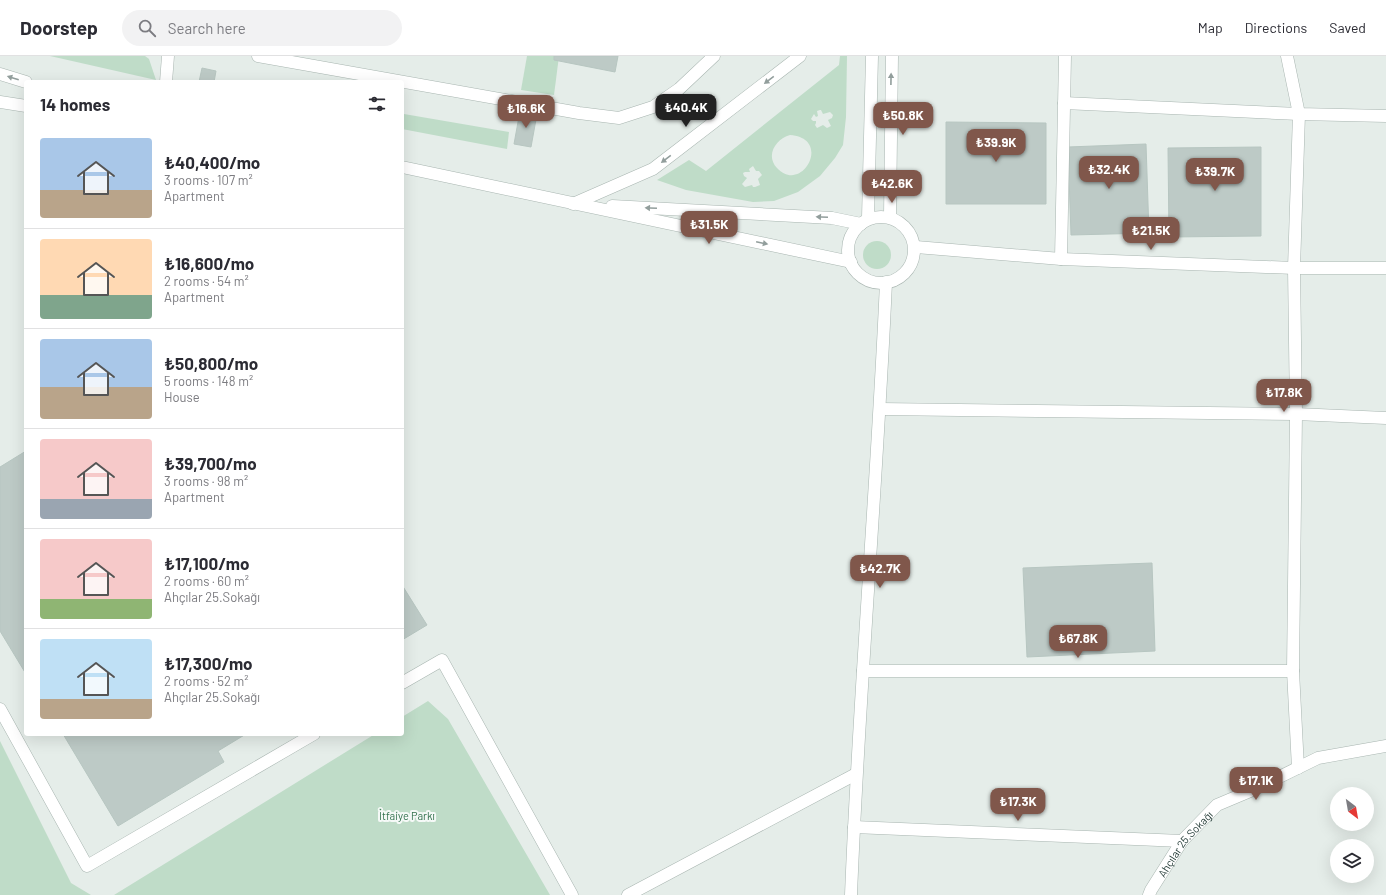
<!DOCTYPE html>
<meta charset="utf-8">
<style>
body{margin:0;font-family:Barlow,sans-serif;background:#f2f2f3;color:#2b2b33;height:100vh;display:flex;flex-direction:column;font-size:15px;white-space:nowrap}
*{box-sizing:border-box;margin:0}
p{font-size:13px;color:#7c7c81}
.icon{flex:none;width:22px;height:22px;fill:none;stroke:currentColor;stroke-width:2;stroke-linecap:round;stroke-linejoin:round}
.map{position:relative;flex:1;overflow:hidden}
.sheet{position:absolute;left:24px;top:24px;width:380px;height:656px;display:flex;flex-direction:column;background:#fff;border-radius:4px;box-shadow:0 4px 16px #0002}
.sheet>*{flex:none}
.needle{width:26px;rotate:149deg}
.tools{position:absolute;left:1330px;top:731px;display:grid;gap:8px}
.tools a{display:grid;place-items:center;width:44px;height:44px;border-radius:50%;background:#fff;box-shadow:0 4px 16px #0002;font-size:20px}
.price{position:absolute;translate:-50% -34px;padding:0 9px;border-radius:8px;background:#80574b;color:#fff;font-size:13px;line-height:26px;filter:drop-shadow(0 1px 2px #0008)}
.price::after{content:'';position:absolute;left:50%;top:24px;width:12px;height:9px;margin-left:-6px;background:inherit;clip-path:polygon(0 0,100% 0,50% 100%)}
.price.current{background:#222;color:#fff}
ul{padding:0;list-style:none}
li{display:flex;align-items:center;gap:12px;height:100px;padding:0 16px}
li+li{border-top:1px solid #e1e1e2}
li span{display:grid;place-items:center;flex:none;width:112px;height:80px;border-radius:4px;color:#555}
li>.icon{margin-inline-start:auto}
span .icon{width:48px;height:48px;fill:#fffc;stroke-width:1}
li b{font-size:17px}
h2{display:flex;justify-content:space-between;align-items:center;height:48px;padding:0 16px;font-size:17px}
header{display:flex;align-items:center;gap:24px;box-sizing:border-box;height:56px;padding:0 20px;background:#fff;border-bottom:1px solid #e1e1e2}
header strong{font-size:19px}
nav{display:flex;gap:22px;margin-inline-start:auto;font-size:14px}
.search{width:280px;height:36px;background:#f2f2f3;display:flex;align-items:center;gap:10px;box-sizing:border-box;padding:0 14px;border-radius:22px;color:#7c7c81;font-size:15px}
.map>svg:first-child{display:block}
.green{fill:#bfdcc8;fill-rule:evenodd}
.building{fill:#bdcac6;stroke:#b7c6c1}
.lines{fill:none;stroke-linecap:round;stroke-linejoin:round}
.minor-casing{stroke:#a8b5b0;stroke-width:13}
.minor{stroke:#fff;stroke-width:12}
.oneway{fill:#929e9c}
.labels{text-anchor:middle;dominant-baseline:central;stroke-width:4;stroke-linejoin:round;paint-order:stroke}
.park-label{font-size:11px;fill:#32714d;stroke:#f5f9f7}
.street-label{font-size:11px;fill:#253d38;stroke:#f5f9f7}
</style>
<header>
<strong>Doorstep</strong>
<div class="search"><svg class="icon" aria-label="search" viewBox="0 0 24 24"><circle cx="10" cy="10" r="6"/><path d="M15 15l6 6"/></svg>Search here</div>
<nav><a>Map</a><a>Directions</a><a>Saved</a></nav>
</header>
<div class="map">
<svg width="1386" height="839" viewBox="0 0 1386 839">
<rect width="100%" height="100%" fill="#e5ede9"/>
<g class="green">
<path d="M50,0h95l4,3 7,21z"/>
<path d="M527,0h32l-5,39 -33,-5z"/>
<path d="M840,0h7l-1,61 -3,28 -8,13 -15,18 -22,16 -24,9 -21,1 -67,-12 -29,-10 32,-20 17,11 133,-106zM820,54h1l2,4 7,-2 3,3 -1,3 -4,2 3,6 -4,2 -4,-3 -6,3 -2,-3 1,-2v-2h-3l-2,-2 3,-5 2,3 2,-1 -1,-5zM790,79c43,3 12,60 -13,33 -12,-13 -1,-29 13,-33zM753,110l3,5h3l3,4 -4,4 2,6 -5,2h-2l-1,-2 -7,2 -3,-3 5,-6 -3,-2 -1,-3 2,-1h5l-1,-3z"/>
<path d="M404,58l105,18 -2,17 -105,-20v-8z"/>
<circle cx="877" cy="199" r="14"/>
<path d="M428,645l20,18 102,176h-436l261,-161h27v-17z"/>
<path d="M0,685l71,142 20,12h-91z"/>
</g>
<g class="building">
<path d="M554,0h64l-3,16 -61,-12z"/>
<path d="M202,12l14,3 -2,11h-15z"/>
<path d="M520,55l17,3 -6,33 -17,-3z"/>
<path d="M946,66l100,1v81h-100z"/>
<path d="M1146,88l3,89 -78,2 -3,-88z"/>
<path d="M1261,91v89l-92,1 -1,-89z"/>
<path d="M26,395v223l-26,-43v-164z"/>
<path d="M1152,507l3,88 -128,6 -4,-89z"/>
<path d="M402,529l25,40 -25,15z"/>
<path d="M63,678h183l-28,17 6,11 -106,64z"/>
</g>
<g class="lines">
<g class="minor-casing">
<g id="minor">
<path d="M258,0l321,57 40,5 34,-11 26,-18 35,-33"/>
<path d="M1287,0l12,58 -5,154 2,146 -3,257 5,97"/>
<path d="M0,18l26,8"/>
<path d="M166,26l2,-26"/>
<path d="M0,46l26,4"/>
<path d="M1064,47l235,11 87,2"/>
<path d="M402,111l449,95"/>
<path d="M573,148l80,-35 147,-113"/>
<path d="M612,150l220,12 29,6"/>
<path d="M890,160l2,-160"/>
<circle cx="881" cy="194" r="33"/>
<path d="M868,162l4,-162"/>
<path d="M916,191l145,12 233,9h92"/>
<path d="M1061,203l4,-203"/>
<path d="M880,353l416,5 90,4"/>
<path d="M863,615h430"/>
<path d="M402,627l40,-23 130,235"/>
<path d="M0,653l87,157 227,-132"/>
<path d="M854,771l328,14"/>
<path d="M628,839l228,-121"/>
<path d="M851,839c8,-204 26,-408 35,-613"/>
<path id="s1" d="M1149,839l2,-5 31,-49 35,-36 38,-16 63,-31 68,-12"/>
</g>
</g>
<use href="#minor" class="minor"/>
</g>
<defs><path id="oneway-solid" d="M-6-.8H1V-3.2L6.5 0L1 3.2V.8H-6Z"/></defs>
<g class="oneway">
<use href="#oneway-solid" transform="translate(13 22) rotate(-163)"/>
<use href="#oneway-solid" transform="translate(891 23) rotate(-89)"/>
<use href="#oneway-solid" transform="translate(769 24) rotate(143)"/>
<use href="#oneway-solid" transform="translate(666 103) rotate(143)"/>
<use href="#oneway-solid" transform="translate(651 152) rotate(-177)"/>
<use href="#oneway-solid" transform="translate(822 161) rotate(-177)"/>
<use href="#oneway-solid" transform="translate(762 187) rotate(12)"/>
</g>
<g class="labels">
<g class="park-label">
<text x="407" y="759">İtfaiye Parkı</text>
</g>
<g class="street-label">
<text stroke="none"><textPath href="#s1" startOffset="63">Ahçılar 25.Sokağı</textPath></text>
</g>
</g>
</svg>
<div class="tools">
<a><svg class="needle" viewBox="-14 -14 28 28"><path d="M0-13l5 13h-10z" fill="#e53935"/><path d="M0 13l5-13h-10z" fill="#7c7c81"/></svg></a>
<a><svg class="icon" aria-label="layers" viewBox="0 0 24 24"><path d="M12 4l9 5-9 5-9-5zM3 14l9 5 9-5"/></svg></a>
</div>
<b class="price current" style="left:686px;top:72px">₺40.4K</b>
<b class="price" style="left:526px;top:73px">₺16.6K</b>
<b class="price" style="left:903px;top:80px">₺50.8K</b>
<b class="price" style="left:996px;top:107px">₺39.9K</b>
<b class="price" style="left:1109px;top:134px">₺32.4K</b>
<b class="price" style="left:1215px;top:136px">₺39.7K</b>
<b class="price" style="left:892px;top:148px">₺42.6K</b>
<b class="price" style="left:709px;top:189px">₺31.5K</b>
<b class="price" style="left:1151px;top:195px">₺21.5K</b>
<b class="price" style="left:1284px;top:357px">₺17.8K</b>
<b class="price" style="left:880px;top:533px">₺42.7K</b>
<b class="price" style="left:1078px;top:603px">₺67.8K</b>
<b class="price" style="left:1256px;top:745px">₺17.1K</b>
<b class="price" style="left:1018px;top:766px">₺17.3K</b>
<section class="sheet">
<h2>14 homes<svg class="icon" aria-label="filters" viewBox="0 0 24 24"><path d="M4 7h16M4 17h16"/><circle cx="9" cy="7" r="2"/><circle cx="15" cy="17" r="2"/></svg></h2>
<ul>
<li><span style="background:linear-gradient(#a9c7e8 65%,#b9a48a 0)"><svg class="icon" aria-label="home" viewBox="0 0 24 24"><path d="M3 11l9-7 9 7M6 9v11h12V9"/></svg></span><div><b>₺40,400/mo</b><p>3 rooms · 107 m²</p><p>Apartment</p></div></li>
<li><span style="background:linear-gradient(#ffd9b3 70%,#7fa58c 0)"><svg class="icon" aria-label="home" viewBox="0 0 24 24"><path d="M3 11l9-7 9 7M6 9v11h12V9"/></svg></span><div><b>₺16,600/mo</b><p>2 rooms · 54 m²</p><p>Apartment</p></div></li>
<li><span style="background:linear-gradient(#a9c7e8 60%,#b9a48a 0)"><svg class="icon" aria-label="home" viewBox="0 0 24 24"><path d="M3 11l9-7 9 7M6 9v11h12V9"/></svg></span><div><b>₺50,800/mo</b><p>5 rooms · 148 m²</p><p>House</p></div></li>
<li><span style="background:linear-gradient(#f6c9c9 75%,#9aa5b1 0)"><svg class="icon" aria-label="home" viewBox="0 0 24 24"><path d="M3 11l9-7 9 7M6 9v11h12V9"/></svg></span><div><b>₺39,700/mo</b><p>3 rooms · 98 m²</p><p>Apartment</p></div></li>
<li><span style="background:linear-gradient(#f6c9c9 75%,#8fb573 0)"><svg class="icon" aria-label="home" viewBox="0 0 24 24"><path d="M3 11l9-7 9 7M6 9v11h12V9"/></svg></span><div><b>₺17,100/mo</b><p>2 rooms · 60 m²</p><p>Ahçılar 25.Sokağı</p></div></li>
<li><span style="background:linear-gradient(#bfe0f5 75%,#b9a48a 0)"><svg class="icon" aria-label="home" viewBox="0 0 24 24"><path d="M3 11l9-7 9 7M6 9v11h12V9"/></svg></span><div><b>₺17,300/mo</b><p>2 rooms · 52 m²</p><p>Ahçılar 25.Sokağı</p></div></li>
</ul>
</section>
</div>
